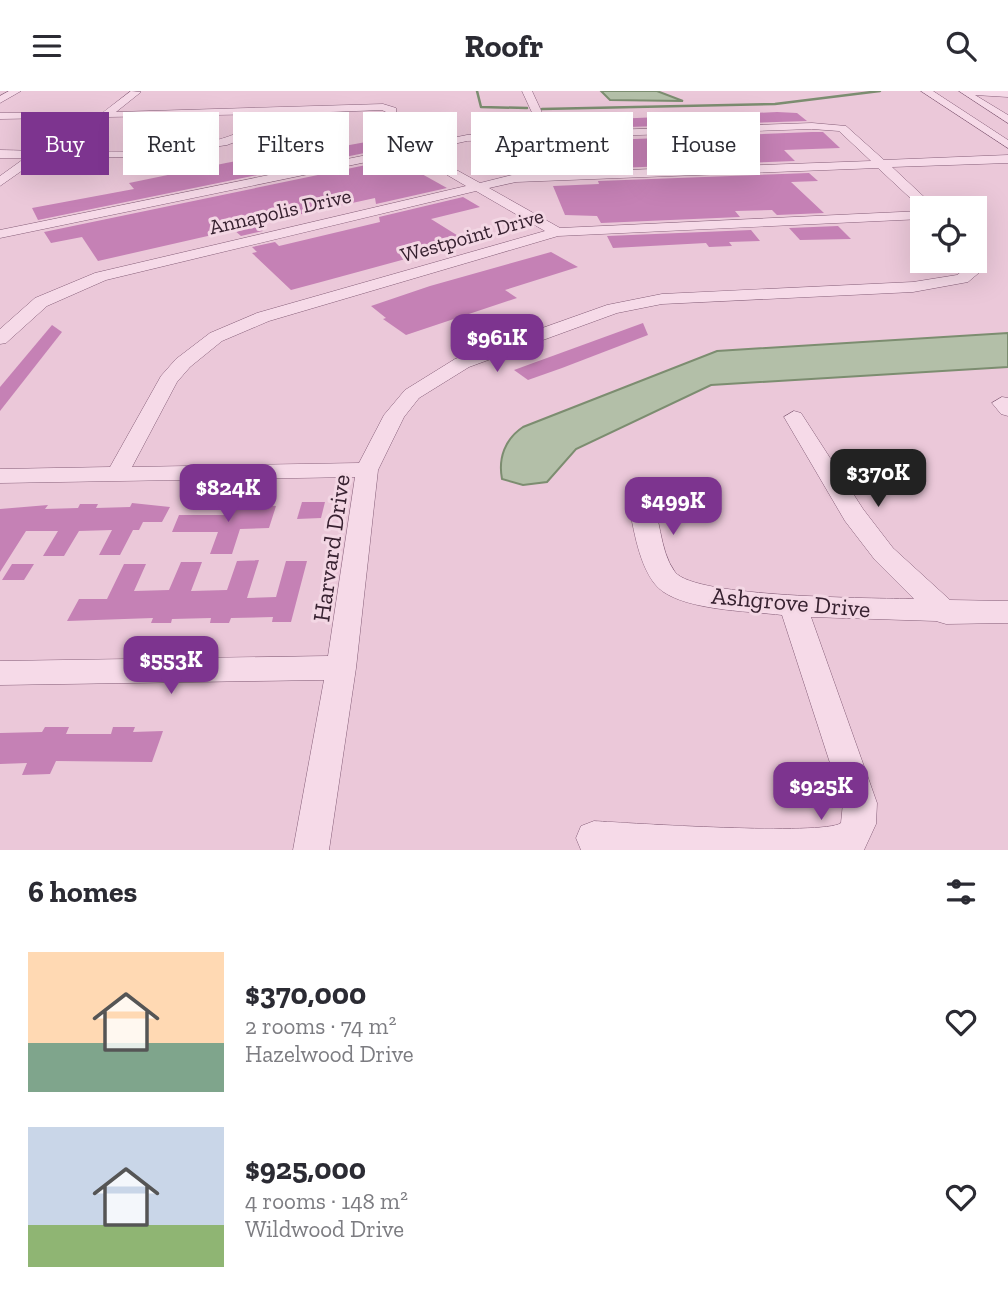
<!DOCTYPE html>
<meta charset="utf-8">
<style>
body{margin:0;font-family:"Zilla Slab",serif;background:#f2f2f3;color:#2b2b33;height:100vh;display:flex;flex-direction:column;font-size:26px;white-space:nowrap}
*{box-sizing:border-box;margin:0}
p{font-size:23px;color:#7c7c81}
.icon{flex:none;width:38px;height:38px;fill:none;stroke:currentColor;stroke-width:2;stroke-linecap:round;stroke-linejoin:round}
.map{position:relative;height:759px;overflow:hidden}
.panel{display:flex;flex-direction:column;background:#fff;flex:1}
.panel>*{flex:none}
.guide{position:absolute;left:21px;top:21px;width:966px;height:63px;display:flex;gap:14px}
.tools{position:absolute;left:910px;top:105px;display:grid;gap:14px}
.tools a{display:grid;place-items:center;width:77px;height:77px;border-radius:0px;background:#fff;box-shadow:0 7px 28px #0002;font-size:35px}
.price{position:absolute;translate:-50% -60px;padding:0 16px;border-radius:14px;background:#7d348f;color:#fff;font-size:23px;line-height:46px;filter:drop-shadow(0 2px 4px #0008)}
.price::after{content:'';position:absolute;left:50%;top:42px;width:21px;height:16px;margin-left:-10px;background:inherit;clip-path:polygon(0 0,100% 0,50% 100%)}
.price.current{background:#222;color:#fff}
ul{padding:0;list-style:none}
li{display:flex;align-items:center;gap:21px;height:175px;padding:0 28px}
li span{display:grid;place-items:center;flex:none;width:196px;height:140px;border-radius:0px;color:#555}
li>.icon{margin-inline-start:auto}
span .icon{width:84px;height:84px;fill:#fffc;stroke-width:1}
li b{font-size:30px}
h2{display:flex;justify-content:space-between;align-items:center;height:84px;padding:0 28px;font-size:30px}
.pill{padding:0 24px;border-radius:0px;background:#fff;box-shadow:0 7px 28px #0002;font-size:24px;line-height:63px}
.pill.current{background:#7d348f;color:#fff}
header{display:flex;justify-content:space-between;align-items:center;height:91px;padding:0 28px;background:#fff;font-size:32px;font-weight:700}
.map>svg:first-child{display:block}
.water{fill:#b3bfa8;stroke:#7c8d70;stroke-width:2}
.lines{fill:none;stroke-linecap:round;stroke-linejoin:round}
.stream{stroke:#7c8d70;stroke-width:2.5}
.building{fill:#c581b5}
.minor-casing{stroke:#855e78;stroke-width:1}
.minor{fill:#f6dae8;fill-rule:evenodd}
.labels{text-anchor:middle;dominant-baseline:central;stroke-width:6;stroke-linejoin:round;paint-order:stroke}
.far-street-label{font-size:21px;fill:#372130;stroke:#f3d7e4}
.street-label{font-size:24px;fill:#372130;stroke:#f3d7e4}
</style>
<header><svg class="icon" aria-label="menu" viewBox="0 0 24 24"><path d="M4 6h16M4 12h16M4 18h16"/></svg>Roofr<svg class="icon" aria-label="search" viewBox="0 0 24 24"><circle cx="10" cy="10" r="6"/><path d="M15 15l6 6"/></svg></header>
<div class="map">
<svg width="1008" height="759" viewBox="0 0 1008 759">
<rect width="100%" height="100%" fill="#ebc8d9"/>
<g class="water">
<path d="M601,0h56l26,10 -73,-1z"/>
<path d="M1008,242v34l-297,18 -135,64 -29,33 -24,3 -21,-6c-4,-21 3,-40 21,-52l194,-76z"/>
</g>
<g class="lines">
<g class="stream">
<path d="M477,0l4,16 46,1"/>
<path d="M542,18l233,-5 105,-13"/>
</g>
</g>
<g class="building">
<path d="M777,21l20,1 10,8 -239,8 -3,-6h4l-2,-2z"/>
<path d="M511,28l1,6 7,-1 3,6 -30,1 -3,-11z"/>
<path d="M812,41h11l17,16 -56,2 11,11 -204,8 -7,-12 -46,1 -7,-15z"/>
<path d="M366,51l13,8 -341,70 -6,-12 102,-19 -5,-6 97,-20 89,-17 7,4z"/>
<path d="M395,68l52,29 -71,16 -1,-6 -119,26 7,7 -22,5 -7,-6 -136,31 -16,-24 -31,6 -7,-11z"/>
<path d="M809,82l9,8 -27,1 33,31 -47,2 -5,-5 -37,1 5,6 -139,6 -4,-7 -32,-1 -12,-29 46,-2 -1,-3z"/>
<path d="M463,106l17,10 -49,12 37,23 -147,40 -30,8 -39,-37 5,-1 -5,-5 23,-5 4,4 101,-24 -1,-5z"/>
<path d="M838,135l13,13 -51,1 -11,-12z"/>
<path d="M751,139l9,11 -31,1 3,4 -23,1 -3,-4 -93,5 -6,-12z"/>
<path d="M551,161l27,15 -73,23 12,8 -111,37 -23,-16 3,-1 -15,-12 59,-20z"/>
<path d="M643,232l5,12 -86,33 -34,12 -14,-10z"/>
<path d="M52,234l10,7 -62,79v-24z"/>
<path d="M236,411l40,4 -7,22 -29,1 -8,25h-22l8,-22h-46l7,-17h53z"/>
<path d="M302,411h23l-4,16 -24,1z"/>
<path d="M132,412l38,4 -8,15h-19l-4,8h-6l-13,25h-21l13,-25 -33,1 -15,25h-21l15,-25h-32l-26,41v-63l48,-4 -3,4 33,-1 2,-4h18l-2,4 34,-1z"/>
<path d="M259,469l-12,38 29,-1 10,-36h21l-16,61h-19l1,-5 -42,1 -2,5h-19l1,-5 -39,1 -1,4h-20l2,-5 -86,3 12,-22h28l17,-35h22l-12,27 35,-1 12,-28h21l-11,29 36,-1 10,-29z"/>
<path d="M12,473h22l-10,16h-22z"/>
<path d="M45,636h24l-3,7h45l2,-7h22l-2,5 30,-1 -11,31 -96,-1 -6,13 -28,1 5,-12 -27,1v-31l42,-1z"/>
</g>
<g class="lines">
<g class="minor-casing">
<g id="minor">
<path d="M9,0h12l-21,12v-7z"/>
<path d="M131,0l10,1 -25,20 267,-8 13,4c2,23 -10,23 17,38l54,-11 74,-3 -19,-41h10l19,41 261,-9 34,3 38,34 124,-5v8l-116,4 44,41 -14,1 -44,-41 -362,14 -27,6 71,40 362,-17v8l-364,17 -289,85 -47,20 -32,26 -13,15 -45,85 227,-4 25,-48 21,-25 50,-31 152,-54 55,-11 251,-12 44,-7 8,-6 1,-8h9v-4l7,4 -1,10 -13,11 -55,10 -251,12 -45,9 -148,54 -50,31 -15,19 -26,53 -22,198 -27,182h-36l31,-170 -324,5v-24l328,-5 27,-179 -355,6v-14l110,-2 51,-91 15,-17 34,-26 47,-20 288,-82 -69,-40 -370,89 -59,26 -41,37 -6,1v-15l35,-31 60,-25 371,-87 -56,-33 -410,85v-8l401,-82 -12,-7 -7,-13 4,-16 -4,-2 -104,4 -22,20 -29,11 -82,12 -105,1 -40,28v-10l25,-18h-25v-8c68,1 218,14 267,-36l-267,5v-6h102zM812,38l27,2 32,30 -355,13 -36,9 -58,-32 45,-10z"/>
<path d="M921,0h12l75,49v8z"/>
<path d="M959,0h49v6l-33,-2 33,20v8z"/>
<path d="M1002,306l6,1v18l-7,-2 -9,-11z"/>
<path d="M794,320l7,2 62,96 30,39 57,52 58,1v22l-62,1 -10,-3 -125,-4 66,186 -1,21 -12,26h-283l-5,-12 5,-12 13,-5c35,2 229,15 247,2l2,-20 -61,-188c-32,-4 -108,-4 -128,-32 -17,-23 -21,-59 -27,-87l4,-5h16c15,23 11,58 28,81 20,26 200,26 239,27l-39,-39 -30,-39 -61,-104z"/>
</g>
</g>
<use href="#minor" class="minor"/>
</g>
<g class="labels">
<g class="far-street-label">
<text transform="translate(280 120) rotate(-13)">Annapolis Drive</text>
<text transform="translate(472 144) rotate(-16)">Westpoint Drive</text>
</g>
<g class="street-label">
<text transform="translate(331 457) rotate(-82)">Harvard Drive</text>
<text transform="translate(791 511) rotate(5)">Ashgrove Drive</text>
</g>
</g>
</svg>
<div class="tools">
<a><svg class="icon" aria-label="locate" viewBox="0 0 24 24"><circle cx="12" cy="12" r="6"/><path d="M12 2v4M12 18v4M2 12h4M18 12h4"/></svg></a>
</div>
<b class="price" style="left:497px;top:283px">$961K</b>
<b class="price current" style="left:878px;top:418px">$370K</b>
<b class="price" style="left:228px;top:433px">$824K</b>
<b class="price" style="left:673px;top:446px">$499K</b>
<b class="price" style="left:171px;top:605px">$553K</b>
<b class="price" style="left:821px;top:731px">$925K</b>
<div class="guide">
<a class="pill current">Buy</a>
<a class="pill">Rent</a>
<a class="pill">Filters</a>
<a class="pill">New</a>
<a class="pill">Apartment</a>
<a class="pill">House</a>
</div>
</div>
<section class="panel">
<h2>6 homes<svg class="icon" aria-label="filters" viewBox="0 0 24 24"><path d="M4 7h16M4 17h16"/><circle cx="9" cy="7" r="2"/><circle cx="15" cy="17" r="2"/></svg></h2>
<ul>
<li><span style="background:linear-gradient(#ffd9b3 65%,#7fa58c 0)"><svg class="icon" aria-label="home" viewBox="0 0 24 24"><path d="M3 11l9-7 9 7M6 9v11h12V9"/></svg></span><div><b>$370,000</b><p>2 rooms · 74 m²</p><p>Hazelwood Drive</p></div><svg class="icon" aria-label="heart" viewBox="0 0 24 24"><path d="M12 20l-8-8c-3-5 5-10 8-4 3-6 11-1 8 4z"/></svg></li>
<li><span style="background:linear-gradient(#c9d6e8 70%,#8fb573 0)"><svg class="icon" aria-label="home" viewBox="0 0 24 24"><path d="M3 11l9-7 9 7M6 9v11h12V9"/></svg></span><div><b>$925,000</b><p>4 rooms · 148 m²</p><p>Wildwood Drive</p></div><svg class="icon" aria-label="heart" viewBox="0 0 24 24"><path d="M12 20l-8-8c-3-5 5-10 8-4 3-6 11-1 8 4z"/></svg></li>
</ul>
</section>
